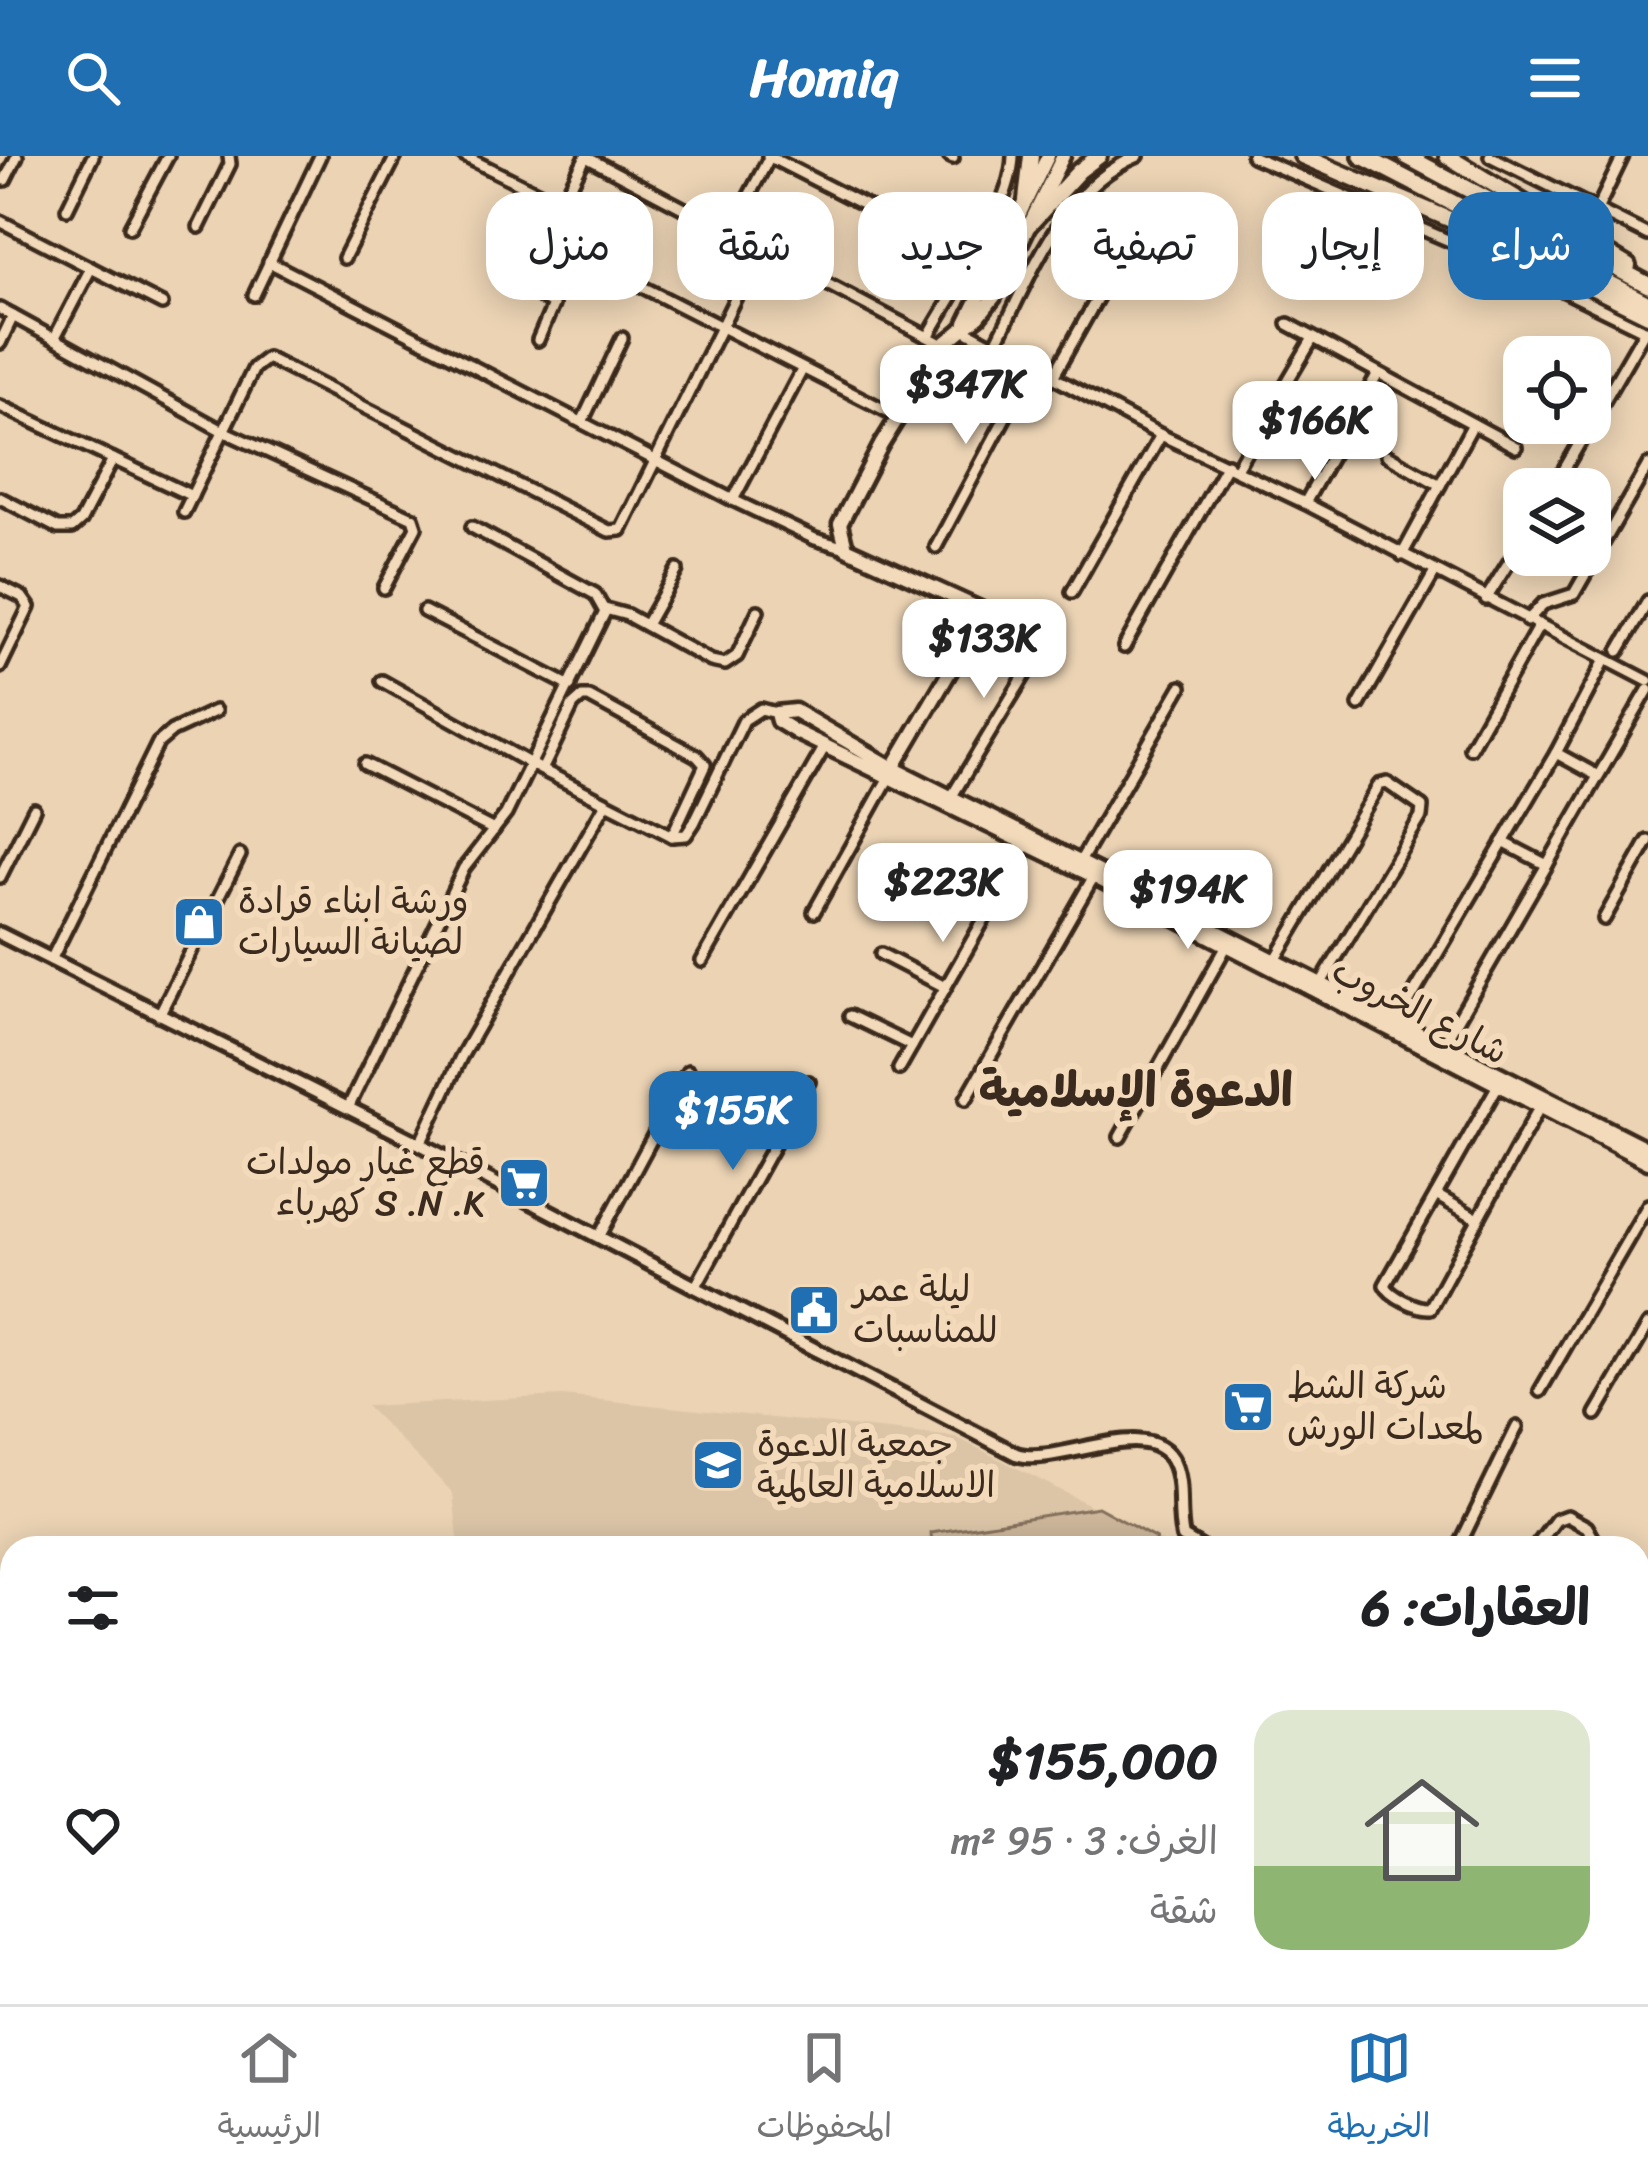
<!DOCTYPE html>
<html lang="ar">
<meta charset="utf-8">
<style>
body{margin:0;font-family:Sriracha,"Playpen Sans Arabic",sans-serif;background:#f2f2f2;color:#202124;direction:rtl;height:100vh;display:flex;flex-direction:column;font-size:45px;white-space:nowrap}
*{box-sizing:border-box;margin:0}
p{font-size:39px;color:#757577}
.icon{flex:none;width:66px;height:66px;fill:none;stroke:currentColor;stroke-width:2;stroke-linecap:round;stroke-linejoin:round}
.map{position:relative;flex:1;overflow:hidden;direction:ltr}
.panel{position:absolute;left:0px;top:1380px;width:1650px;height:468px;display:flex;flex-direction:column;background:#fff;border-radius:36px 36px 0 0;box-shadow:0 6px 30px #0003;direction:rtl}
.panel>*{flex:none}
.top-card{position:absolute;left:36px;top:36px;width:1578px;height:108px;direction:rtl;display:flex;gap:24px}
.controls{position:absolute;left:1503px;top:180px;display:grid;gap:24px}
.controls a{display:grid;place-items:center;width:108px;height:108px;border-radius:24px;background:#fff;box-shadow:0 6px 30px #0003;font-size:60px}
.price{position:absolute;translate:-50% -102px;padding:0 27px;border-radius:24px;background:#fff;color:#222;font-size:39px;line-height:78px;filter:drop-shadow(0 3px 6px #0008)}
.price::after{content:'';position:absolute;left:50%;top:72px;width:36px;height:27px;margin-left:-18px;background:inherit;clip-path:polygon(0 0,100% 0,50% 100%)}
.price.on{background:#1f6fb2;color:#fff}
ul{padding:0;list-style:none}
li{display:flex;align-items:center;gap:36px;height:300px;padding:0 60px}
li+li{border-top:3px solid #e0e0e0}
li span{display:grid;place-items:center;flex:none;width:336px;height:240px;border-radius:36px;color:#555}
li>.icon{margin-inline-start:auto}
span .icon{width:144px;height:144px;fill:#fffc;stroke-width:1}
li b{font-size:51px}
h2{display:flex;justify-content:space-between;align-items:center;height:144px;padding:0 60px;font-size:51px}
.tag{padding:0 42px;border-radius:36px;background:#fff;box-shadow:0 6px 30px #0003;font-size:42px;line-height:108px}
.tag.on{background:#1f6fb2;color:#fff}
header{display:flex;justify-content:space-between;align-items:center;height:156px;padding:0 60px;background:#1f6fb2;color:#fff;font-size:54px;font-weight:700}
.tab-bar{display:flex;justify-content:space-around;align-items:center;height:168px;border-top:3px solid #e0e0e0;background:#fff;font-size:33px;color:#757577}
.tab-bar a{display:grid;justify-items:center;gap:6px}
.tab-bar .on{color:#1f6fb2}
.map>svg:first-child{display:block}
.built{fill:#dcc5a7}
.green{fill:#ceb79b;stroke:#84705c;stroke-width:3}
.lines{fill:none;stroke-linecap:round;stroke-linejoin:round}
.minor-casing{stroke:#3b2a1e;stroke-width:18}
.tertiary-casing{stroke:#3b2a1e;stroke-width:20}
.secondary-casing{stroke:#3b2a1e;stroke-width:21}
.primary-casing{stroke:#3b2a1e;stroke-width:22}
.motorway-casing{stroke:#3b2a1e;stroke-width:24}
.minor{stroke:#f2daba;stroke-width:9}
.tertiary{stroke:#f2daba;stroke-width:10}
.secondary{stroke:#f2daba;stroke-width:12}
.primary{stroke:#f2daba;stroke-width:14}
.motorway{stroke:#f2daba;stroke-width:15}
.labels{text-anchor:middle;dominant-baseline:central;stroke-width:12;stroke-linejoin:round;paint-order:stroke}
.poi-label{font-size:36px;fill:#3b2a1e;stroke:#f2daba;text-anchor:start}
.street-label{font-size:36px;fill:#3b2a1e;stroke:#f2daba}
.district-label{font-size:48px;font-weight:bold;fill:#3b2a1e;stroke:#f2daba}
</style>
<header><svg class="icon" aria-label="menu" viewBox="0 0 24 24"><path d="M4 6h16M4 12h16M4 18h16"/></svg>Homiq<svg class="icon" aria-label="search" viewBox="0 0 24 24"><circle cx="10" cy="10" r="6"/><path d="M15 15l6 6"/></svg></header>
<div class="map">
<svg width="1648" height="1848" viewBox="0 0 1648 1848">
<rect width="100%" height="100%" fill="#ebd3b4"/>
<filter id="ink" filterUnits="userSpaceOnUse"><feTurbulence type="fractalNoise" baseFrequency=".00833" numOctaves="2"/><feDisplacementMap in="SourceGraphic" scale="24" xChannelSelector="R" yChannelSelector="G"/><feConvolveMatrix kernelMatrix="1 2 1 2 8 2 1 2 1" color-interpolation-filters="sRGB"/></filter>
<g filter="url(#ink)">
<g class="built">
<path d="M563,1240l393,41 218,111h-715l-6,-55 -87,-87z"/>
<path d="M119,1836h1252l-8,12h-1243z"/>
</g>
<g class="green">
<path d="M1098,1351l58,32 -5,9h-219l-1,-15z"/>
<path d="M720,1836h295l-7,12h-282z"/>
<path d="M1053,1836h128l-5,12h-130z"/>
<path d="M1201,1836h113l6,3 3,9h-128z"/>
</g>
<g class="lines">
<g class="minor-casing">
<g id="minor">
<path d="M464,0l97,48"/>
<path d="M768,0l204,104"/>
<path d="M949,0l4,2"/>
<path d="M1252,0l300,129 96,47"/>
<path d="M1490,0l158,79"/>
<path d="M586,1l357,188"/>
<path d="M5,24l12,-24"/>
<path d="M67,53l26,-53"/>
<path d="M1597,54l26,-54"/>
<path d="M0,65l91,47"/>
<path d="M130,71l38,-71"/>
<path d="M199,71l31,-63 -1,-8"/>
<path d="M730,76l40,-76"/>
<path d="M542,80l345,175"/>
<path d="M344,102l52,-102"/>
<path d="M269,106l464,238 82,39 31,9"/>
<path d="M254,139l66,-139"/>
<path d="M0,153l223,122 190,87 3,9 -32,61"/>
<path d="M1288,168l228,123"/>
<path d="M961,172l200,107 144,68 343,178"/>
<path d="M929,179c25,-44 83,-129 84,-179"/>
<path d="M55,181l36,-69 71,36"/>
<path d="M538,184l15,-35 -23,-16 -3,-18 59,-115"/>
<path d="M0,187l13,-27"/>
<path d="M994,191c37,-70 66,-159 144,-191"/>
<path d="M1053,221l47,-84 41,-57"/>
<path d="M0,250l192,90"/>
<path d="M583,264l39,-82"/>
<path d="M1387,299l53,30"/>
<path d="M1236,313l77,-131"/>
<path d="M1553,333l92,-159"/>
<path d="M0,342l58,30h14l9,-8 32,-61"/>
<path d="M733,344l69,-130"/>
<path d="M1305,347l73,-130"/>
<path d="M184,356l70,-144 13,-10 342,173 12,-1 139,-282"/>
<path d="M936,391l96,-180"/>
<path d="M1402,399l71,-131"/>
<path d="M0,430l22,11 7,10 -29,60"/>
<path d="M1072,436l89,-157"/>
<path d="M1486,443l38,-61"/>
<path d="M605,453l22,6 84,46 14,3 12,-8 21,-45"/>
<path d="M424,455l146,75"/>
<path d="M1527,465l16,-17 31,-10 74,-129"/>
<path d="M646,469l31,-55"/>
<path d="M1124,491l103,-183"/>
<path d="M1619,495l29,-50"/>
<path d="M382,525l149,83 11,6 130,66 33,-71 -8,-9 -108,-59h-7l-9,8 -31,65"/>
<path d="M1359,549l76,-133"/>
<path d="M1470,592l68,-121"/>
<path d="M1556,597l42,23"/>
<path d="M365,608l129,66"/>
<path d="M952,640l101,-168"/>
<path d="M672,680l14,-1 8,-12 50,-103 17,-11 15,4"/>
<path d="M1503,686l44,23"/>
<path d="M1081,704l100,-173"/>
<path d="M0,721l34,-68"/>
<path d="M814,756l74,-133"/>
<path d="M1604,763l44,-78"/>
<path d="M881,798l64,33"/>
<path d="M51,804l107,-217 14,-12 43,-20"/>
<path d="M702,805l123,-215"/>
<path d="M1273,808l106,-179 8,-2 35,24 -1,10 -100,166"/>
<path d="M159,859l81,-160"/>
<path d="M850,860l62,30"/>
<path d="M1397,866l159,-269 49,-93"/>
<path d="M1443,889l205,-355"/>
<path d="M899,913l128,-225"/>
<path d="M1498,929l-113,200c5,11 32,24 45,23l110,-202"/>
<path d="M966,943l128,-223"/>
<path d="M348,952l116,-240 42,-54 99,-202 -10,-18 -123,-67"/>
<path d="M1120,981l107,-192"/>
<path d="M420,988l41,-87 145,-254"/>
<path d="M1436,1039l42,24"/>
<path d="M599,1081l89,-166"/>
<path d="M696,1130l113,-204"/>
<path d="M1540,1235l108,-186"/>
<path d="M1596,1258l52,-89"/>
<path d="M1458,1392l59,-121"/>
<path d="M1535,1392l21,-28 11,-4 20,11 12,21"/>
<path d="M1638,1533l10,-19"/>
<path d="M1638,1693l10,-17"/>
<path d="M1533,1848l8,-12"/>
</g>
</g>
<g class="tertiary-casing">
<g id="tertiary">
<path d="M0,778l420,210 596,310c41,14 136,-42 158,9 10,22 3,50 9,74l18,11"/>
<path d="M1638,1619l10,5"/>
</g>
</g>
<g class="secondary-casing">
<g id="secondary">
<path d="M966,167l82,-167"/>
<path d="M893,612l90,-153 -3,-6 -134,-61 -6,-24 41,-79 62,-100 36,-29 15,-19 69,-141"/>
<path d="M1648,993l-755,-381 -98,-57 -19,2 2,8 18,11 287,139 565,291"/>
</g>
</g>
<g class="primary-casing">
<g id="primary">
<path d="M1302,0l182,78 164,81"/>
<path d="M1447,0l181,110"/>
<path d="M1026,44l5,-44"/>
<path d="M1030,68l49,-53 20,-15"/>
</g>
</g>
<g class="motorway-casing">
<g id="motorway">
<path d="M1362,0l286,148"/>
<path d="M1406,0l242,129"/>
</g>
</g>
<use href="#minor" class="minor"/>
<use href="#tertiary" class="tertiary"/>
<use href="#secondary" class="secondary"/>
<use href="#primary" class="primary"/>
<use href="#motorway" class="motorway"/>
</g>
</g>
<defs>
<g id="shop-square" transform="scale(2.7)"><rect x="-9" y="-9" width="18" height="18" rx="4" fill="#1f6fb2" stroke="#f2daba"/><path d="M-5-2.5h2.3a2.7 3.5 0 0 1 5.4 0H5L5.5 6h-11ZM-1.5-2.5h3a1.5 2.3 0 0 0-3 0Z" fill="#fff"/></g>
<g id="supermarket-square" transform="scale(2.7)"><rect x="-9" y="-9" width="18" height="18" rx="4" fill="#1f6fb2" stroke="#f2daba"/><path d="M-6-5.5h2.5l.6 2H6L4.5 2H-2.5L-4.4-4H-6ZM-1.5 3.2a1.3 1.3 0 1 0 .1 0ZM3 3.2a1.3 1.3 0 1 0 .1 0Z" fill="#fff"/></g>
<g id="civic-square" transform="scale(2.7)"><rect x="-9" y="-9" width="18" height="18" rx="4" fill="#1f6fb2" stroke="#f2daba"/><path d="M-.6-6.5H3V-4.5H.6V-3L4-1V1h2V6H-6V1h2V-1L-.6-3ZM-1.2 2.5V6h2.4V2.5Z" fill="#fff"/></g>
<g id="university-square" transform="scale(2.7)"><rect x="-9" y="-9" width="18" height="18" rx="4" fill="#1f6fb2" stroke="#f2daba"/><path d="M0-5L7-2L0 1L-7-2ZM-4 1L0 2.5L4 1V4Q0 6-4 4Z" fill="#fff"/></g>
</defs>
<g fill-rule="evenodd">
<use href="#shop-square" x="199" y="766"/>
<use href="#supermarket-square" x="524" y="1027"/>
<use href="#civic-square" x="814" y="1154"/>
<use href="#supermarket-square" x="1248" y="1251"/>
<use href="#university-square" x="718" y="1309"/>
</g>
<g class="labels">
<g class="poi-label">
<text x="238" y="745">ورشة ابناء قرادة<tspan x="238" dy="41">لصيانة السيارات</tspan></text>
<text x="485" y="1006" text-anchor="end">قطع غيار مولدات<tspan x="485" dy="41">كهرباء S .N .K</tspan></text>
<text x="853" y="1133">ليلة عمر<tspan x="853" dy="41">للمناسبات</tspan></text>
<text x="1287" y="1230">شركة الشط<tspan x="1287" dy="41">لمعدات الورش</tspan></text>
<text x="757" y="1288">جمعية الدعوة<tspan x="757" dy="41">الاسلامية العالمية</tspan></text>
</g>
<g class="street-label">
<text transform="translate(1420 855) rotate(27)">شارع الخروب</text>
</g>
<g class="district-label">
<text x="1136" y="933">الدعوة الإسلامية</text>
</g>
</g>
</svg>
<div class="controls">
<a><svg class="icon" aria-label="locate" viewBox="0 0 24 24"><circle cx="12" cy="12" r="6"/><path d="M12 2v4M12 18v4M2 12h4M18 12h4"/></svg></a>
<a><svg class="icon" aria-label="layers" viewBox="0 0 24 24"><path d="M12 4l9 5-9 5-9-5zM3 14l9 5 9-5"/></svg></a>
</div>
<b class="price" style="left:966px;top:291px">$347K</b>
<b class="price" style="left:1315px;top:327px">$166K</b>
<b class="price" style="left:984px;top:545px">$133K</b>
<b class="price" style="left:943px;top:789px">$223K</b>
<b class="price" style="left:1188px;top:796px">$194K</b>
<b class="price on" style="left:733px;top:1017px">$155K</b>
<div class="top-card">
<a class="tag on">شراء</a>
<a class="tag">إيجار</a>
<a class="tag">تصفية</a>
<a class="tag">جديد</a>
<a class="tag">شقة</a>
<a class="tag">منزل</a>
</div>
<section class="panel">
<h2>العقارات: 6<svg class="icon" aria-label="filters" viewBox="0 0 24 24"><path d="M4 7h16M4 17h16"/><circle cx="9" cy="7" r="2"/><circle cx="15" cy="17" r="2"/></svg></h2>
<ul>
<li><span style="background:linear-gradient(#dfe7d0 65%,#8fb573 0)"><svg class="icon" aria-label="home" viewBox="0 0 24 24"><path d="M3 11l9-7 9 7M6 9v11h12V9"/></svg></span><div><b>$155,000</b><p>الغرف: 3 · 95 m²</p><p>شقة</p></div><svg class="icon" aria-label="heart" viewBox="0 0 24 24"><path d="M12 20l-8-8c-3-5 5-10 8-4 3-6 11-1 8 4z"/></svg></li>
</ul>
</section>
</div>
<nav class="tab-bar">
<a class="on"><svg class="icon" aria-label="map" viewBox="0 0 24 24"><path d="M3 6l6-2 6 2 6-2v14l-6 2-6-2-6 2zM9 4v14M15 6v14"/></svg>الخريطة</a>
<a><svg class="icon" aria-label="saved" viewBox="0 0 24 24"><path d="M7 4h10v16l-5-4-5 4z"/></svg>المحفوظات</a>
<a><svg class="icon" aria-label="home" viewBox="0 0 24 24"><path d="M3 11l9-7 9 7M6 9v11h12V9"/></svg>الرئيسية</a>
</nav>
